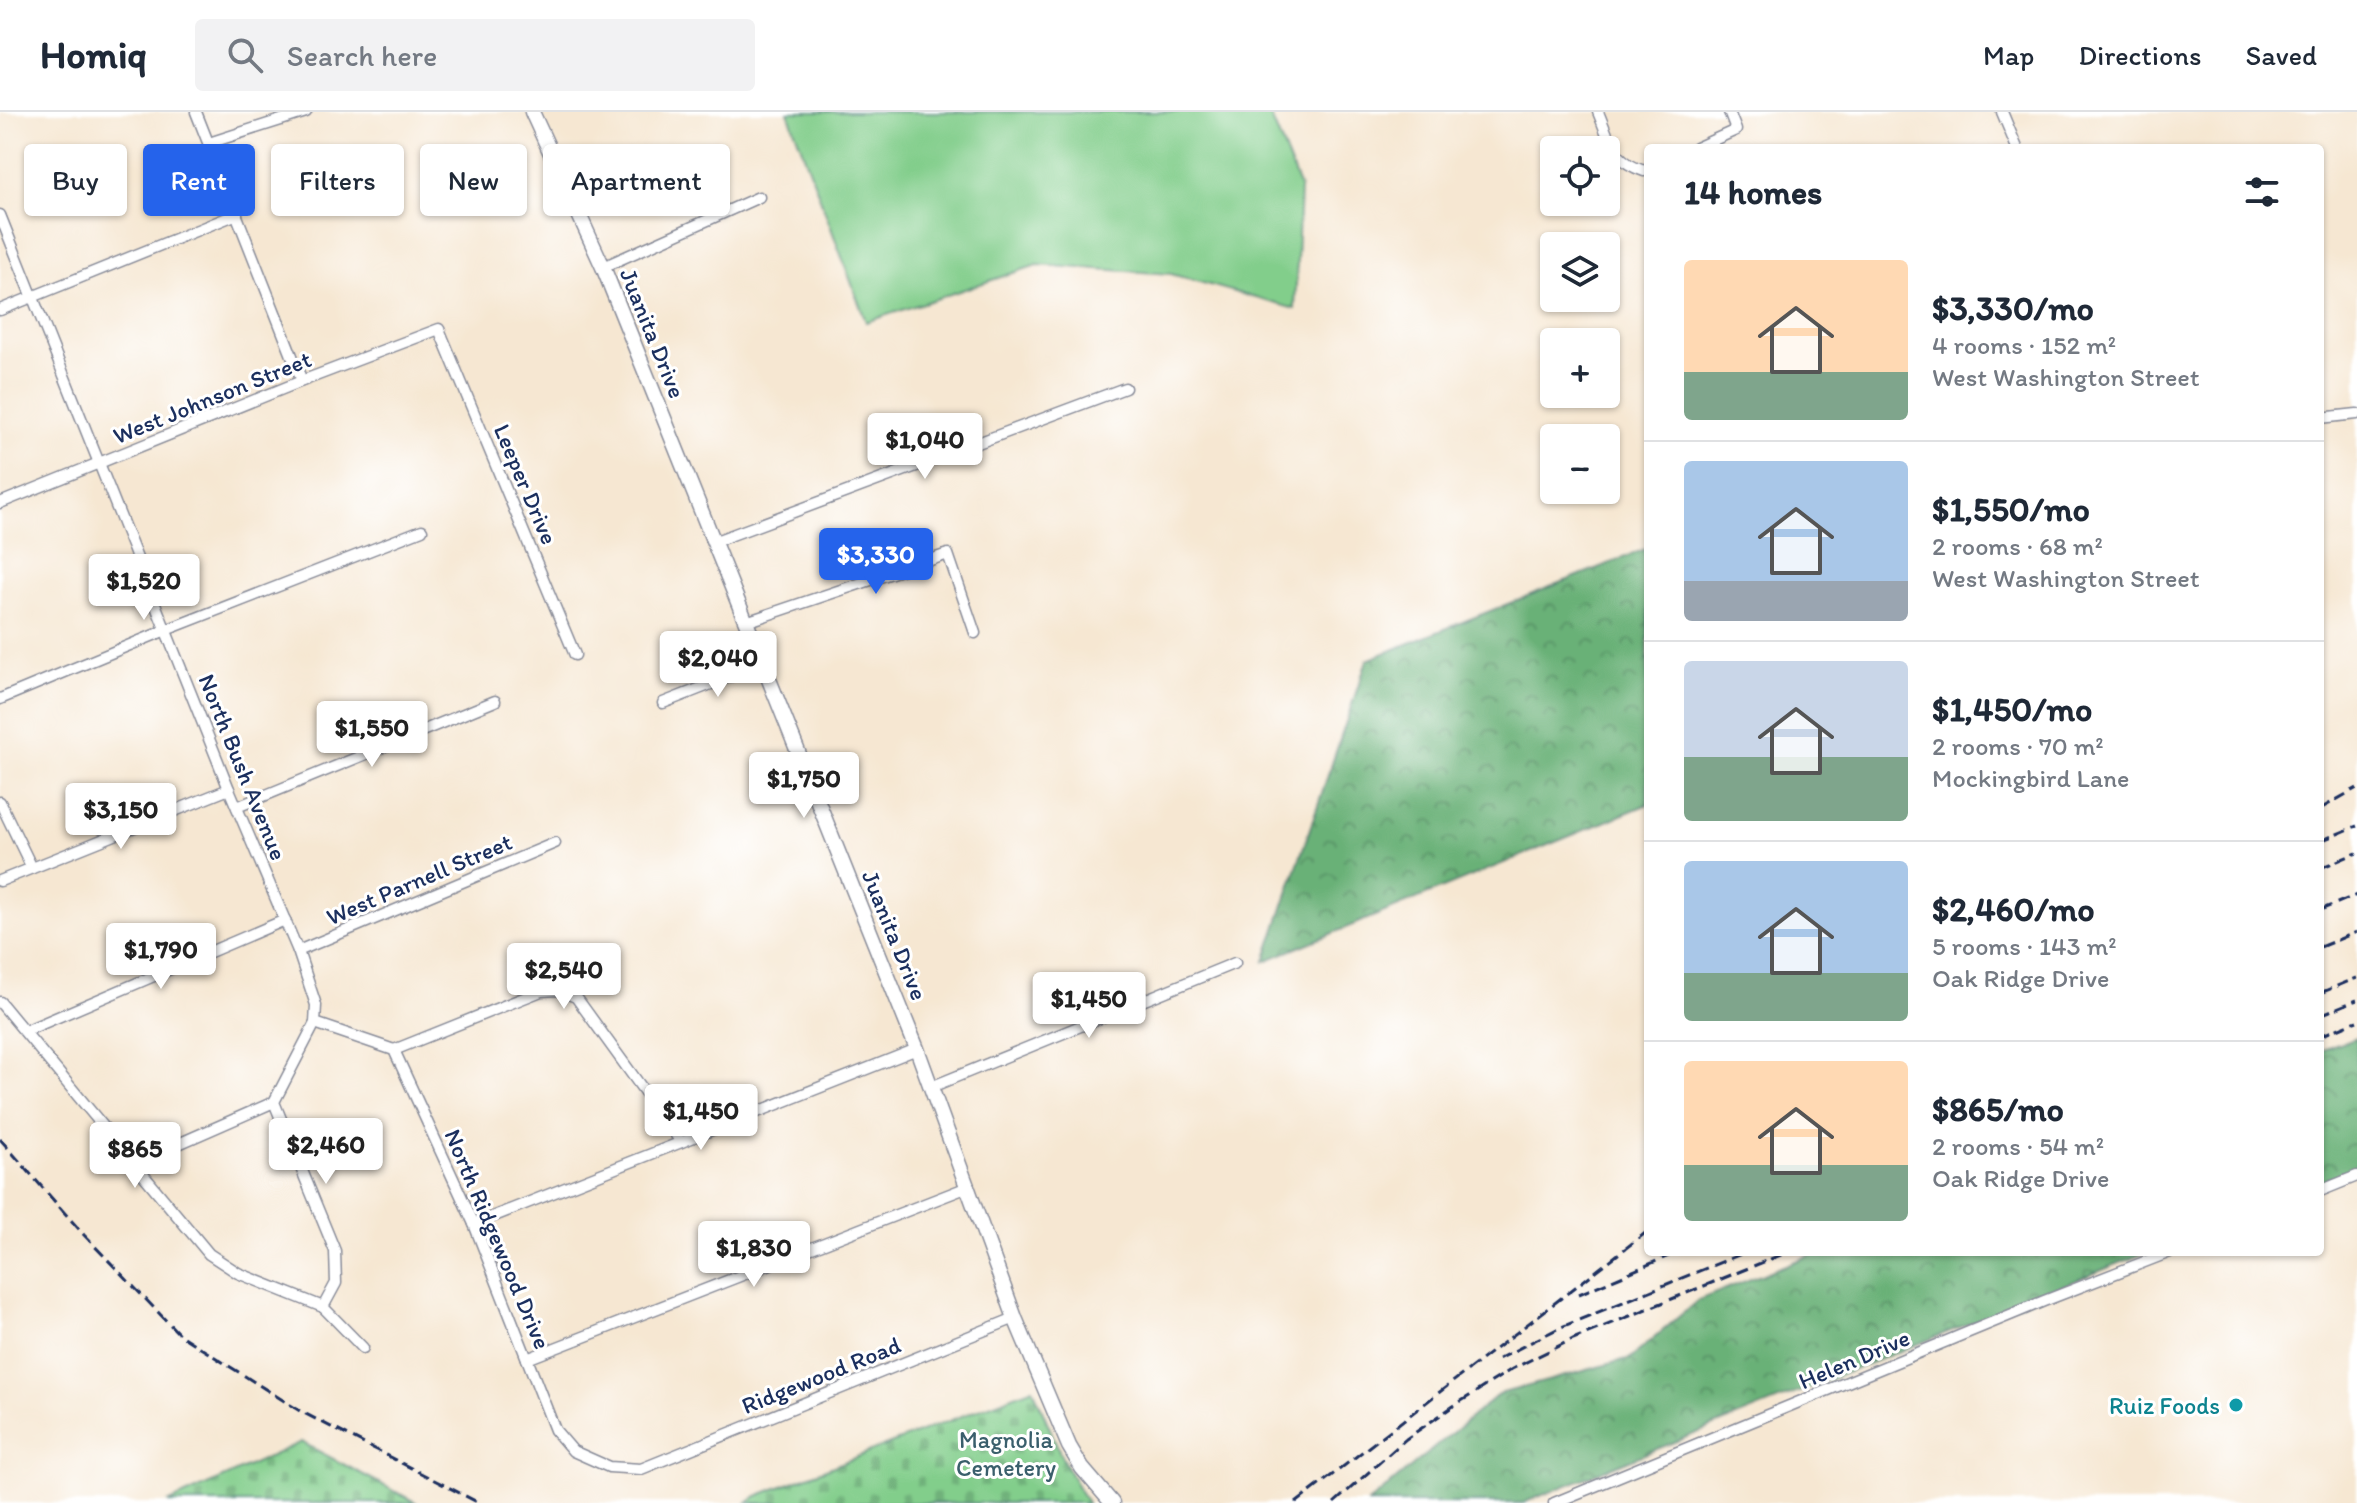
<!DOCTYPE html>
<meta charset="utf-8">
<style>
body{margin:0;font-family:Itim,sans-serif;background:#f2f2f3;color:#1f2937;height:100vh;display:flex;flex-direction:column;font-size:30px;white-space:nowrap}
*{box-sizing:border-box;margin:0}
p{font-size:26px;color:#747a83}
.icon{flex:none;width:44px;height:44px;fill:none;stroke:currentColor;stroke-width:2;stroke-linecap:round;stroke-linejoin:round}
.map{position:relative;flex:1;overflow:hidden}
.panel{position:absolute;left:1644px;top:32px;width:680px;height:1112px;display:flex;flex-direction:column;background:#fff;border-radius:8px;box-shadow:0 2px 6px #0004}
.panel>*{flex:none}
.hud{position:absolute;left:24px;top:32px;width:760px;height:72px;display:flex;gap:16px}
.fabs{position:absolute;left:1540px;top:24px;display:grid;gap:16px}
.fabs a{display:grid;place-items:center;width:80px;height:80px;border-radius:8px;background:#fff;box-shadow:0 2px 6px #0004;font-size:40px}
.price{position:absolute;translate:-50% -68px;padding:0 18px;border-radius:8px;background:#fff;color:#222;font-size:26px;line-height:52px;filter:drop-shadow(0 2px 4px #0008)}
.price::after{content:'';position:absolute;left:50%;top:48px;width:24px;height:18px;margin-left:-12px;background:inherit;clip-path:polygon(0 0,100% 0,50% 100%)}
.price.on{background:#2563eb;color:#fff}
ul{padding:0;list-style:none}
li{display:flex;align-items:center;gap:24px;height:200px;padding:0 40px}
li+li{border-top:2px solid #e0e1e3}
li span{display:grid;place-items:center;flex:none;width:224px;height:160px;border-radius:8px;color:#555}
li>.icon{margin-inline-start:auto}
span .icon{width:96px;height:96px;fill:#fffc;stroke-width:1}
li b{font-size:34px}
h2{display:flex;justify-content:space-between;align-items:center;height:96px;padding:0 40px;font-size:34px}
.pill{padding:0 28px;border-radius:8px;background:#fff;box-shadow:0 2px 6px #0004;font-size:28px;line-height:72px}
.pill.on{background:#2563eb;color:#fff}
header{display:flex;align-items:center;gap:48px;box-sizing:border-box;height:112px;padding:0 40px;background:#fff;border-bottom:2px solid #e0e1e3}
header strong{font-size:38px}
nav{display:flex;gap:44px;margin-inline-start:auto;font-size:28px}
.search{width:560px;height:72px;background:#f2f2f3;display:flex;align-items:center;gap:20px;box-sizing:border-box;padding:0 28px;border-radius:8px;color:#747a83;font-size:30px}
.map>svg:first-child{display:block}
.grass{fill:#82ce8b;stroke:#4e7e74;stroke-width:2}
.forest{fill:url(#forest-crowns);stroke:#42706a;stroke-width:2}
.cemetery{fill:url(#cemetery-stones);stroke:#4e7e74;stroke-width:2}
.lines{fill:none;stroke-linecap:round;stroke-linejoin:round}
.street-casing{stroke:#888b98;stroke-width:13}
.secondary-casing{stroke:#888b98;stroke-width:17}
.street{stroke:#fff;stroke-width:10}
.secondary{stroke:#fff;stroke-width:14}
.rail{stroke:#1b2f5e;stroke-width:3;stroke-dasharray:12 6;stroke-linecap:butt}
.culture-dot{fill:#0f9aa8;stroke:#fff;stroke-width:3}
.labels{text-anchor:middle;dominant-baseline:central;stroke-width:6;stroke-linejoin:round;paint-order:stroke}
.street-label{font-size:24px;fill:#1b2f5e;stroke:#fff}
.culture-label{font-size:24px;fill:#0d838f;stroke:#fff;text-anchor:end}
.park-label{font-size:24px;fill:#3a5f6c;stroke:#fff}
</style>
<header>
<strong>Homiq</strong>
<div class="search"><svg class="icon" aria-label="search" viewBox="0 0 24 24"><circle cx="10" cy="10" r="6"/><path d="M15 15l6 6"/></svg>Search here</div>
<nav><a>Map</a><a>Directions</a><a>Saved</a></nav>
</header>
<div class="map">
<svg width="2357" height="1391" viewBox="0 0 2357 1391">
<defs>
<pattern id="forest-crowns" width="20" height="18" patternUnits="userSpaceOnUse" patternTransform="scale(2)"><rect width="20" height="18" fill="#69b177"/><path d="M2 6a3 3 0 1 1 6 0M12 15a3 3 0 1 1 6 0" fill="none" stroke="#569065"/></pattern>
<pattern id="cemetery-stones" width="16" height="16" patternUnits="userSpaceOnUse" patternTransform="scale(2)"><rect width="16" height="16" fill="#82ce8b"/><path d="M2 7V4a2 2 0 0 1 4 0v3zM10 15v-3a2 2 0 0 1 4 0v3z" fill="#70b17a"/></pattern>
</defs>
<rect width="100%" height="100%" fill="#fff"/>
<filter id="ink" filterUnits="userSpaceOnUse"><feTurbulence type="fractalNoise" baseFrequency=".0125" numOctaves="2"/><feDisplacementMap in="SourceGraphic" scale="16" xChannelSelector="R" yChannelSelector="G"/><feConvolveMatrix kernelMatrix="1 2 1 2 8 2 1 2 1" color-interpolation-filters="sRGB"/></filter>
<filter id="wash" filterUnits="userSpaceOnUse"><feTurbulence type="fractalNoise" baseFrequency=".006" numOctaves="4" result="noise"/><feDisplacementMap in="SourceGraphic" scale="32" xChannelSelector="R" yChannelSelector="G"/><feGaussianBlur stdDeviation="1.8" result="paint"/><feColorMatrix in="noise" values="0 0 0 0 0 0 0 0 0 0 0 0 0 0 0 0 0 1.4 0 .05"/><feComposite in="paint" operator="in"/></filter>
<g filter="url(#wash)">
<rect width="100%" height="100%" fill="#f6e7d2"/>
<path class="grass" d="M788,0h481l31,76 -5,121 -124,-35 -134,-9 -171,57z"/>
<g class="forest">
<path d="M1648,436v256l-383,157 102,-301z"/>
<path d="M2357,925v130l-37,15v-131z"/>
<path d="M1818,1140h329l-624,251h-155l131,-109 132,-36 67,-58z"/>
</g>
<g class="cemetery">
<path d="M1033,1276l31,74 23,41h-340l10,-7z"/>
<path d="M301,1330l116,61h-249z"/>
</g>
</g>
<g filter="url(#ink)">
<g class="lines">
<g class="street-casing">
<g id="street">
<path d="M196,0l106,269"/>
<path d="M1598,0c12,28 14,49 46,59l4,-2"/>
<path d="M2002,0l15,36"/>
<path d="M209,31l97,-31"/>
<path d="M1696,36l40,-18 -7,-18"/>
<path d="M0,103l229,574 69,162 18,54 -1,18 -41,79 61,149 1,32 -13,24 40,41"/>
<path d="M603,155l156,-70"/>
<path d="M0,198l237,-96"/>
<path d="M2320,306l37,-4"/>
<path d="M0,391l302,-122 137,-52 136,326"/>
<path d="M713,430l412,-154"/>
<path d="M746,510l202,-68 27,79"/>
<path d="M0,587l166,-69 256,-100"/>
<path d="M663,591l99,-39"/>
<path d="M0,690l32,66"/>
<path d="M237,695l258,-106"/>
<path d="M0,769l229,-92"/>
<path d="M298,839l257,-108"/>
<path d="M0,890l209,252 29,19 85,34"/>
<path d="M315,911l79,27 80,174 81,206 18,21 36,16 32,2 374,-151"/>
<path d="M25,919l260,-111"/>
<path d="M394,938l147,-59 17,-1 18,7 105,145"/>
<path d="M931,975l304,-124"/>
<path d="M135,1051l139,-61"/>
<path d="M2320,1079l37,-15"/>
<path d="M474,1112l443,-175"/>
<path d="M527,1247l441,-172"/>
<path d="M1554,1391l490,-202 126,-49"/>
</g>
</g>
<g class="secondary-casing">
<path id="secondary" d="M532,0l71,155 143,355 171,427 98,269 54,128 13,22 30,35"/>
</g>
<use href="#street" class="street"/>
<use href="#secondary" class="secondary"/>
<g class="rail">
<path d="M2320,697l37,-21"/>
<path d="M2320,729l37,-15"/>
<path d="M2320,756l37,-15"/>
<path d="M2320,798l37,-15"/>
<path d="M2320,835l37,-15"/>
<path d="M2320,881l37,-15"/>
<path d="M2320,903l37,-15"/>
<path d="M2320,924l37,-15"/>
<path d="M0,1027l84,96 96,100 120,76 179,92"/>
<path d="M1579,1182l99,-42"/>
<path d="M1498,1247l61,-31 187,-76"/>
<path d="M1296,1391l352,-272"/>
<path d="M1334,1391l72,-64 46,-32 60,-38 61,-30 215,-87"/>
</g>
</g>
</g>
<circle class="culture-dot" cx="2236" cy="1293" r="8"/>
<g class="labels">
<g class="street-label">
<text transform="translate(653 221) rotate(68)">Juanita Drive</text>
<text transform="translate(212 285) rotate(-22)">West Johnson Street</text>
<text transform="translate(526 372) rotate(67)">Leeper Drive</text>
<text transform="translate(243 655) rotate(68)">North Bush Avenue</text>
<text transform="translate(419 767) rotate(-23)">West Parnell Street</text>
<text transform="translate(895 823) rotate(68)">Juanita Drive</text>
<text transform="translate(498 1127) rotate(67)">North Ridgewood Drive</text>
<text transform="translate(1854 1247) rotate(-23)">Helen Drive</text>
<text transform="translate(821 1263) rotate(-22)">Ridgewood Road</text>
</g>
<g class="culture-label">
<text x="2220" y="1293">Ruiz Foods</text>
</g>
<g class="park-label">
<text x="1006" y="1327">Magnolia<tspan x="1006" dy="28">Cemetery</tspan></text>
</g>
</g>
</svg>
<div class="fabs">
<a><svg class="icon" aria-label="locate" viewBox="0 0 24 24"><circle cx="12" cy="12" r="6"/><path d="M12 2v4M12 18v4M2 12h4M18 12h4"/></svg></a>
<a><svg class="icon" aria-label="layers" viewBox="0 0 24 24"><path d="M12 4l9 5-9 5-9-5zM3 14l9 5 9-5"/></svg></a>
<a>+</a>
<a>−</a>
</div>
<b class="price" style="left:925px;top:369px">$1,040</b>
<b class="price on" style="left:876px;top:484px">$3,330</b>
<b class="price" style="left:144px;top:510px">$1,520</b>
<b class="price" style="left:718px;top:587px">$2,040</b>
<b class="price" style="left:372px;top:657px">$1,550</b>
<b class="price" style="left:804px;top:708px">$1,750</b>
<b class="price" style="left:121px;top:739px">$3,150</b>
<b class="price" style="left:161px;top:879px">$1,790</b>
<b class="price" style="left:564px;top:899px">$2,540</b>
<b class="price" style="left:1089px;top:928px">$1,450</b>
<b class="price" style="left:701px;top:1040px">$1,450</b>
<b class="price" style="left:326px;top:1074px">$2,460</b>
<b class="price" style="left:135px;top:1078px">$865</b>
<b class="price" style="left:754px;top:1177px">$1,830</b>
<div class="hud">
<a class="pill">Buy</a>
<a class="pill on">Rent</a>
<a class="pill">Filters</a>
<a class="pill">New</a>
<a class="pill">Apartment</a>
</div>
<section class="panel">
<h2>14 homes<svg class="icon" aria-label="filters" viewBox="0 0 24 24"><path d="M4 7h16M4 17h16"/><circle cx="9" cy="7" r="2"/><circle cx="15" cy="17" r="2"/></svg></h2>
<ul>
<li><span style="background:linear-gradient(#ffd9b3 70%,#7fa58c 0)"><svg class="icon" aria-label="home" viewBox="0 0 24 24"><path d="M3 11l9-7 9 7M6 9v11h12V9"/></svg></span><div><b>$3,330/mo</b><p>4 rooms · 152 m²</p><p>West Washington Street</p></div></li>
<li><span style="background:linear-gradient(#a9c7e8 75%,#9aa5b1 0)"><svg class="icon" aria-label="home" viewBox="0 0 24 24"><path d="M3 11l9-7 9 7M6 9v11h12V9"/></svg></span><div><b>$1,550/mo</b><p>2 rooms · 68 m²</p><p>West Washington Street</p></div></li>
<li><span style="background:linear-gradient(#c9d6e8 60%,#7fa58c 0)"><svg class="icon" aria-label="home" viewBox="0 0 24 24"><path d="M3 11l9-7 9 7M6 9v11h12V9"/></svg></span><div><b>$1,450/mo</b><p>2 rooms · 70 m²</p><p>Mockingbird Lane</p></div></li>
<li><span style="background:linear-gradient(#a9c7e8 70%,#7fa58c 0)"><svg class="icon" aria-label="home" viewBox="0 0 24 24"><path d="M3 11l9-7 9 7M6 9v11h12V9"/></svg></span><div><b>$2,460/mo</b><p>5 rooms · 143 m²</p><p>Oak Ridge Drive</p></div></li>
<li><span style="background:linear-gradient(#ffd9b3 65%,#7fa58c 0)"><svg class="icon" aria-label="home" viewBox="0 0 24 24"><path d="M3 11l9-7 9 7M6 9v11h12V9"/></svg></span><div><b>$865/mo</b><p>2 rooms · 54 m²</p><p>Oak Ridge Drive</p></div></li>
</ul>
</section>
</div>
